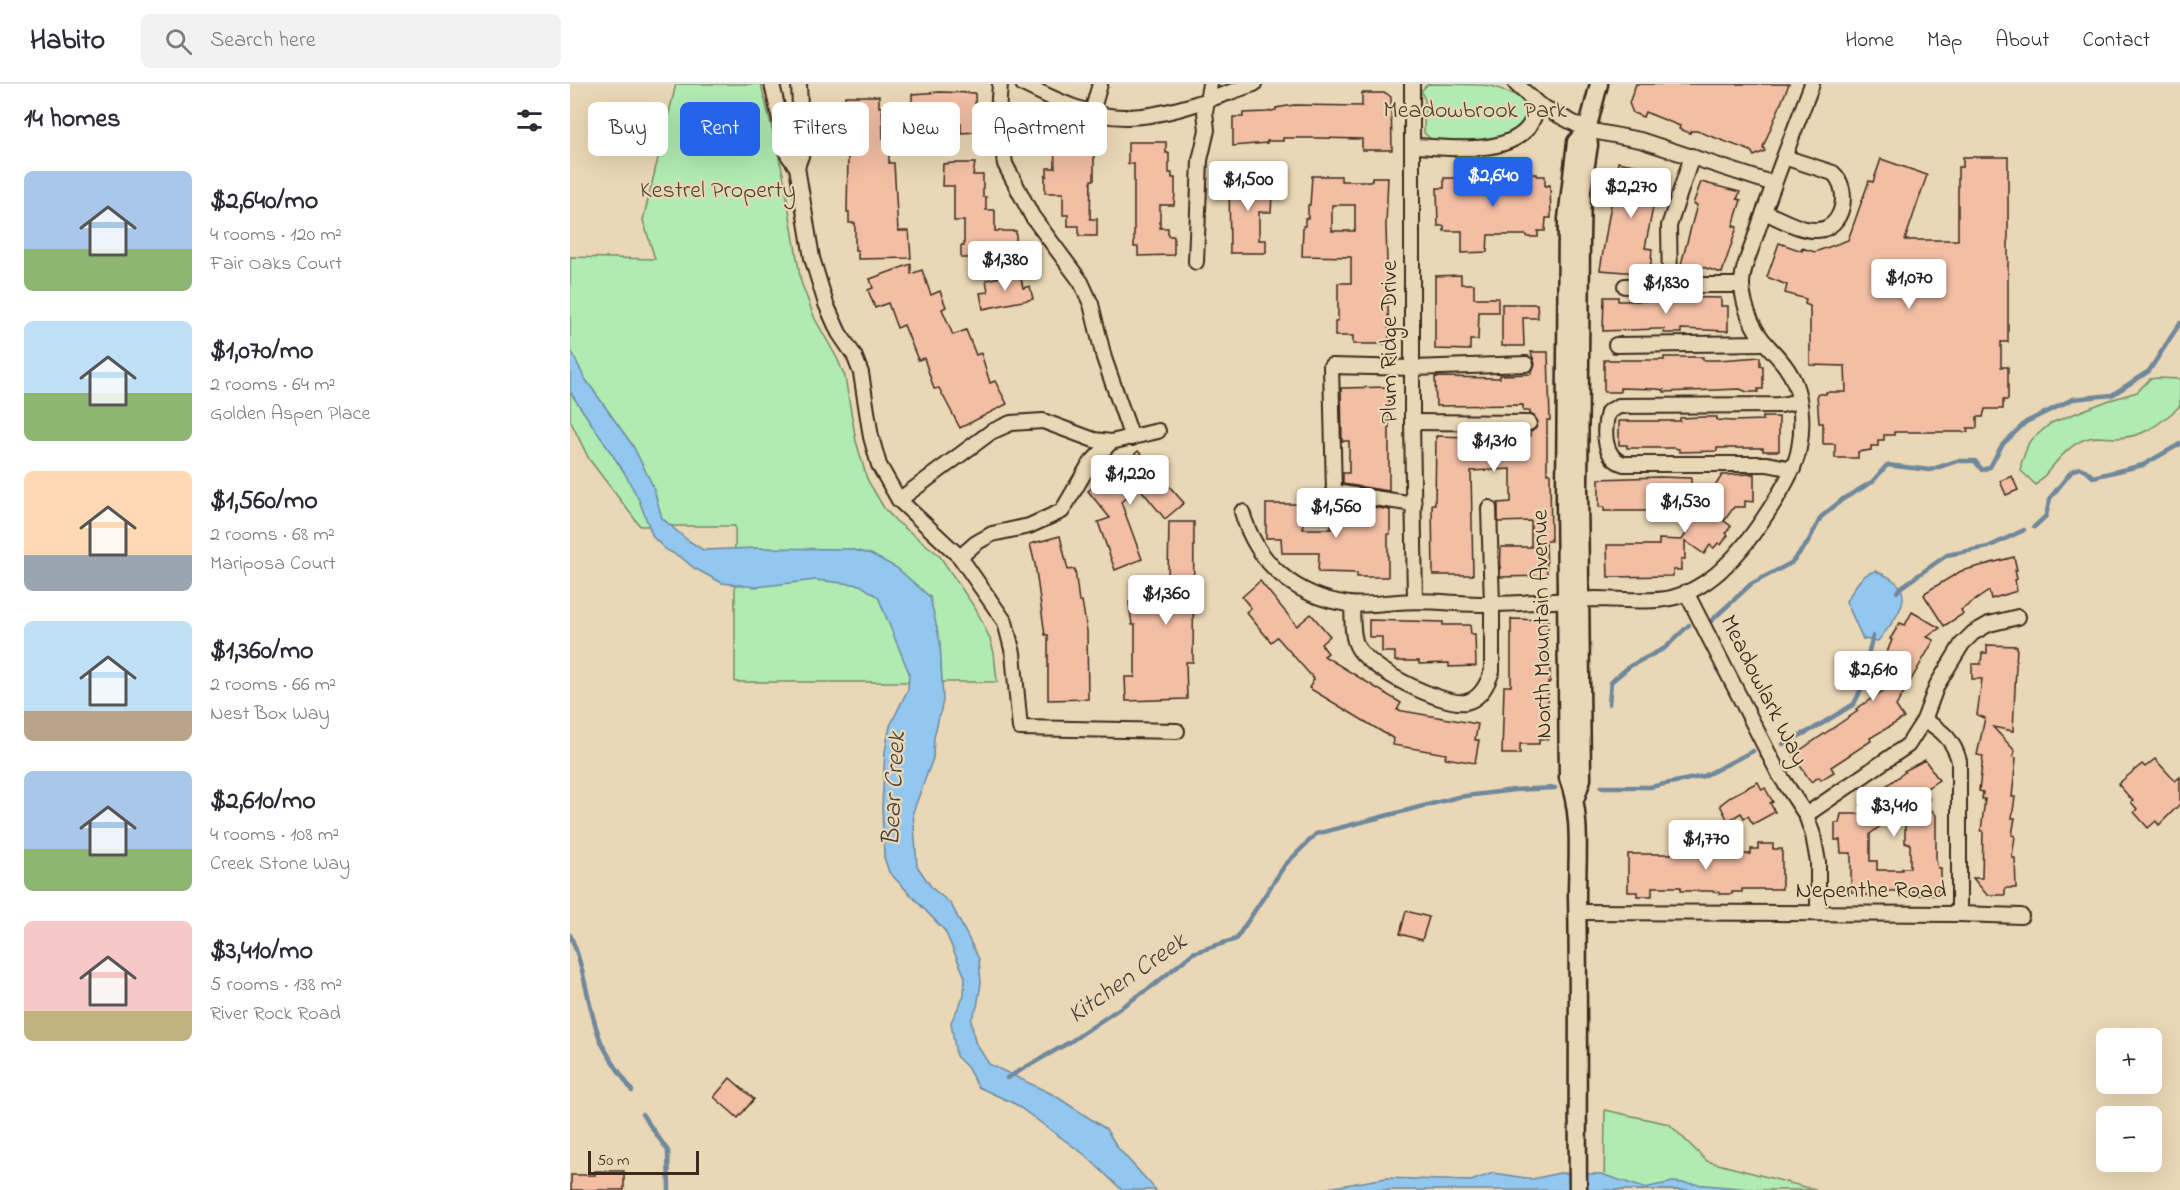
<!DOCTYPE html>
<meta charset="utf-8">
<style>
body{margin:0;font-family:"Indie Flower",sans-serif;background:#f2f2f3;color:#2b2b33;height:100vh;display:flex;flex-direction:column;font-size:22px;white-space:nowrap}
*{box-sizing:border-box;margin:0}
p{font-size:20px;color:#7c7c81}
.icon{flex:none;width:33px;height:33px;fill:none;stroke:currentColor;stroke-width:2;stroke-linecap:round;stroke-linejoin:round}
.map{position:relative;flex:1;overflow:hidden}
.drawer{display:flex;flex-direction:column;background:#fff;width:570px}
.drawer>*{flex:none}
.banner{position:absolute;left:18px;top:18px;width:570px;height:54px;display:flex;gap:12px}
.tools{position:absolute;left:1526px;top:944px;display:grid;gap:12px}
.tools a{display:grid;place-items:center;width:66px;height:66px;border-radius:9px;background:#fff;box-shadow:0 6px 24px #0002;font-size:30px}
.scale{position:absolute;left:18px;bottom:15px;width:111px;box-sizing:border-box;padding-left:6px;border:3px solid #3b2a1e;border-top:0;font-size:16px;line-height:21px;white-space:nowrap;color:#3b2a1e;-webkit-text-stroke:4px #ead7b5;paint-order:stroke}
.price{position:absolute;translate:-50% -51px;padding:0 14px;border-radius:6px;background:#fff;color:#222;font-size:20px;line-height:39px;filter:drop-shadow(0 2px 3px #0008)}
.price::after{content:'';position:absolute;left:50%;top:36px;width:18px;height:14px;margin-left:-9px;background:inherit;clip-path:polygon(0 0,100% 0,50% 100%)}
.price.current{background:#2563eb;color:#fff}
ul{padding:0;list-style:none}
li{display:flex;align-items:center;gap:18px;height:150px;padding:0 24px}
li span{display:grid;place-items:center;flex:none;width:168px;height:120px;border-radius:9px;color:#555}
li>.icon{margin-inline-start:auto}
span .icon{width:72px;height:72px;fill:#fffc;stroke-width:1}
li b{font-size:26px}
h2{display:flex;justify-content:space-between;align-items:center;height:72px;padding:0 24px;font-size:26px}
.tag{padding:0 21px;border-radius:9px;background:#fff;box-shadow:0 6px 24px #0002;font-size:21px;line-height:54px}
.tag.current{background:#2563eb;color:#fff}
header{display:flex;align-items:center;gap:36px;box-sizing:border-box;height:84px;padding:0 30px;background:#fff;border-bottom:2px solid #e1e1e2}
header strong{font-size:28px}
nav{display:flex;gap:33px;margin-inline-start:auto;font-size:21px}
.search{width:420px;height:54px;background:#f2f2f3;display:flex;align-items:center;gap:15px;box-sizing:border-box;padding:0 21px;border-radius:9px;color:#7c7c81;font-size:22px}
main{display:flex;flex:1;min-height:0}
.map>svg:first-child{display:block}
.green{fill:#b0ebb1;stroke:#768a68;stroke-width:1.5}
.water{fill:#92c7f0;stroke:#6f889c;stroke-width:1.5}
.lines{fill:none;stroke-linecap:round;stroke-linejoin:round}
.stream{stroke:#6f889c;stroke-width:4.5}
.building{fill:#f2bea4;stroke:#3b2a1e;stroke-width:1.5;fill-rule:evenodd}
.minor-casing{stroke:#3b2a1e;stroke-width:18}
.tertiary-casing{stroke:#3b2a1e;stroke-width:21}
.minor{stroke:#ead7b5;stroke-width:14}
.tertiary{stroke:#ead7b5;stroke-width:16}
.labels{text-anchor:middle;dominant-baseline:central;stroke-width:4.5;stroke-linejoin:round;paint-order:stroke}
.park-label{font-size:24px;fill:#4d4734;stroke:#ead7b5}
.street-label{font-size:24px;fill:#3b2a1e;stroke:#ead7b5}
.water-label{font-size:26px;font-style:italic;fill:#48423e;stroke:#ead7b5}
</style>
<header>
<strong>Habito</strong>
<div class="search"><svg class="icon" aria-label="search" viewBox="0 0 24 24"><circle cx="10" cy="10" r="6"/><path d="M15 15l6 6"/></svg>Search here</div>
<nav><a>Home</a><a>Map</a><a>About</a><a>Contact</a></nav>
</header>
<main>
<section class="drawer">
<h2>14 homes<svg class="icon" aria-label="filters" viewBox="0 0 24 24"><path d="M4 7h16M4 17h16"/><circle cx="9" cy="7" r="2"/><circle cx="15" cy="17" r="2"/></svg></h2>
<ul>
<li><span style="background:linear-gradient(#a9c7e8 65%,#8fb573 0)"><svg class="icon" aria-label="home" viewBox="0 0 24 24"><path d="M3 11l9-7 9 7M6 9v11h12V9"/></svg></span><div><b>$2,640/mo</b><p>4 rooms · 120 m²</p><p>Fair Oaks Court</p></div></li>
<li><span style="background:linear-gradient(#bfe0f5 60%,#8fb573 0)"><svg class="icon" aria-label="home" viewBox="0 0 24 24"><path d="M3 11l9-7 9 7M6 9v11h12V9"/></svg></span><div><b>$1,070/mo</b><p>2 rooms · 64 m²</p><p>Golden Aspen Place</p></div></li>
<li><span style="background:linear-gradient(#ffd9b3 70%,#9aa5b1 0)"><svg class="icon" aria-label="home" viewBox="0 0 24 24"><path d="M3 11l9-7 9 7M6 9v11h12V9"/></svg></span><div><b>$1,560/mo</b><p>2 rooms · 68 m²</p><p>Mariposa Court</p></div></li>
<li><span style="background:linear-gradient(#bfe0f5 75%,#b9a48a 0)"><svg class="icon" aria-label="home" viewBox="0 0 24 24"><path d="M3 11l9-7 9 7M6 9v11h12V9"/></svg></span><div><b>$1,360/mo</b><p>2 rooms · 66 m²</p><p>Nest Box Way</p></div></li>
<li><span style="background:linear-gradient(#a9c7e8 65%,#8fb573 0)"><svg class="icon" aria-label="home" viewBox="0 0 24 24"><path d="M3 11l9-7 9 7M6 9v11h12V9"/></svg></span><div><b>$2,610/mo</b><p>4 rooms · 108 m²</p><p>Creek Stone Way</p></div></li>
<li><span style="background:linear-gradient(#f6c9c9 75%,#c2b280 0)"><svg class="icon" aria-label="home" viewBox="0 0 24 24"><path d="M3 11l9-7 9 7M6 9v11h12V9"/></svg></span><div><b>$3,410/mo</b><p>5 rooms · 138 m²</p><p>River Rock Road</p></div></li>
</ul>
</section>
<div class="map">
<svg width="1610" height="1106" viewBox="0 0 1610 1106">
<rect width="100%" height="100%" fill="#ead7b5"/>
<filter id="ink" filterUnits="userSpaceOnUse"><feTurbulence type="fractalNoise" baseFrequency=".0167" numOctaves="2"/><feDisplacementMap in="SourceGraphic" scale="12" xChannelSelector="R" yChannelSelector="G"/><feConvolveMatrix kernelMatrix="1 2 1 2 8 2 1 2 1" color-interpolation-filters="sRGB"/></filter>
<g filter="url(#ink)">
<g class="green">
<path d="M106,0h85l22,90 18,108 14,37 22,39 8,19 11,64 11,38 17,29 12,13 43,34 38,56 13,28 4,14 3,29h-262v-156h-95l-51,-67 -19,-39v-163l85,2 -12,-39z"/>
<path d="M858,0c20,0 43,0 63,2 11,2 20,10 32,11 4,8 6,13 1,22 -16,29 -64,20 -93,20l-7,-6 1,-33 -3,-6v-4z"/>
<path d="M1588,294l22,1v27c-20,18 -37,32 -65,32 -10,0 -23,-3 -32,2 -19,8 -33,31 -47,45l-15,-14v-7l8,-22 22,-19 56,-22 30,-9 13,-13z"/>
<path d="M1035,1026l64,14 38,37 109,29h-212z"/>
</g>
<g class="water">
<path d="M0,264l14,29 49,69 20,40 9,32 24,21 17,11 52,-2 94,1 22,5 26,14 33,29 10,45 3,59 -9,36 -1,21 -20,54 4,54 15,22 19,16 28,55 2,24 -4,24 -6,13 4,22 14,22 65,31 52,34 12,19 38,42h-34l-37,-35 -70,-51 -37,-17 -11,-20 -11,-11 -5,-34 13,-26 1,-19 -20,-46 -56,-59 -5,-15 -2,-50 3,-56 5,-25 18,-37 1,-16 -31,-76 -18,-12 -44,-5 -60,7 -34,-4 -28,-15 -12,-10 -17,-9 -12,-12 -14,-37 -15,-28 -54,-80z"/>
<path d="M1306,487c5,3 12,5 17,9 25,17 -3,45 -15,61l-15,-2 -17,-38c9,-12 13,-27 30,-30z"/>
<path d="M923,1089l40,6 26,-6 42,1 43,14 29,-6 87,8h-444l70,-12 85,3z"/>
</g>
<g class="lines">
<g class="stream">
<path d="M1464,443l12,-11 4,-18 22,-27 8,-3 5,2 8,7 50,-12 37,-21"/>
<path d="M1327,508l3,-4 47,-33 41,-8 36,-17"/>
<path d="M1141,537l40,-37 40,-21 16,-19 14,-27 22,-18 29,-17 15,-17 43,5 27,-9h18l7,9 8,-3 12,-22 24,-23 47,-23 39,-4 37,-24 31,-48"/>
<path d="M1039,620l2,-22 19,-16 35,-18 24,-23"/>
<path d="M1213,660l30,-15 41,-25 12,-25 1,-21 6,-22"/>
<path d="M1031,703h49l54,-11 49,-25"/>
<path d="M0,851c15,32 17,70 30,104 6,16 22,36 32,52"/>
<path d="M437,994l63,-36 84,-57 39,-32 43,-14 49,-74 31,-31 142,-37 56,-7 41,-2"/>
<path d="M72,1030l26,37 1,39"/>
</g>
</g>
<g class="building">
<path d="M1066,0h153l-26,63 2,4 -11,5 -3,-5 -54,-20h-6l-1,2 -11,-4 1,-3 -35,-14 -2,5 -10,-4 -4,-10z"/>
<path d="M370,8l35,1 1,39 -15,1v-10l-33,1v9h-16v-39z"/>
<path d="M792,9h24l5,4 1,53h-30v-11l-43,-1h-36v3h-16v2l-34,3v-29h10v-4l24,-1 9,-2v-2l18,-3 68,1z"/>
<path d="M275,12h34v11h3l1,31h6v25h5l4,68h11l2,27 -53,1v-9h-3v-27h-6v-11h-2l1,-56h-8l1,-44h2v-4h2z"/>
<path d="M521,51v6h3v39h-3l-1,39h7v17h-18v-10h-11v-11h-5v-22h-18v-17h2v-8h8l-1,-32z"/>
<path d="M558,58h38v11h3v20h3v5h3v15l-1,12h-14v23h8v8h6v19l-36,1v-9h-4v-83h-6z"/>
<path d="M1393,73h45v185h-7v25h7v33h-5v9h-18l-2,8h-6v11h-10l1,4h-74v3h-10v5h-6v6h-7v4l-13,2v6h-23v-14h-12v-21h-4l-2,-29h9v-2h20l-1,-26 -35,-1v-59l-5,-2 1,-5 -21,-6 2,-8 -20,-8 12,-34 23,8v-3l13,4 33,-12 21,-59 4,1 8,-23 46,16 -22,65h53v-73h5z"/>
<path d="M1048,78l47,9 -4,19h-3l-1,8 -2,-1 -10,51 7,1 -2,25 -50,-4z"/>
<path d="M384,79h21l-2,12h10v22h3v13h9v21h21v27h-55v-12h3v-25h-10v-35h-12l1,-22z"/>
<path d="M664,90h24v4h15l-2,34h-12v28h7v13h-36l-1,-73h5z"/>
<path d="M943,90h24v2h8v10l5,-1 1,33h-5l-1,13h-7v6h-11v-2h-39l-1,17 -25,1v-22h-18v-5h-6l-1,-38h7v-10h17l-1,-3h24v2h29z"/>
<path d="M742,92h29v5h31v-4h16l-2,48 3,119h-36v-8h-18v-15h3v-38h13v-26l-49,-1 1,-30h2v-8h3v-13h2zM762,121h23v26h-23z"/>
<path d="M1131,98l39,10 -3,7 4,1 -8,26 4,1 -15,46 -26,-8 -2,7 -14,-4 17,-63 -4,-1z"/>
<path d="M341,180v10l11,-4 9,25 9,-4 6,16 -4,2 11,26 13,-5 10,25 5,-2 9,30 5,-2 12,23 -47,24 -21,-40 -5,1 -10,-31 -6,2 -14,-35 -7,3 -9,-25 -13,5 -7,-18 5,-2 -3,-9z"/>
<path d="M450,189l3,15 7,-2 3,13 -50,10 -3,-16 8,-1 -2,-12z"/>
<path d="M891,191v9h13v14h24v14h-19l-1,28h-8v10l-35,-1v-73z"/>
<path d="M1034,213h14v4h48v-4l55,1v8h7v25l-47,-2v4h-17v-4h-7l-54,2z"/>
<path d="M932,220h35l1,14h-15l1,28h-22z"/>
<path d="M961,268h17l2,68h-3v53h3l1,68h-5l1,35 -47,1 1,-30h30v-26l-33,1v-19l13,-1v-33l-40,2 2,104h-40l-1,-71h3l1,-68 66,2v-3l28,1v-4l6,-4 2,-6 -4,-6 -4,-2v-3h-7v-6l-87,1 -1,-29 65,1v-3l31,-1 4,-10z"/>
<path d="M1094,273h39v3h16l41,-3v9h3v23h-5v3h-11l-7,-3 -76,3v-2l-7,-1 -37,-1v4h-16v-32h60z"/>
<path d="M819,303v104l-46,-7v-11h6v-32h-7l-1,-53z"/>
<path d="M1132,333h15v3l16,1 30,-1v-3h16v34h-16v-3h-46v3l-38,1v-3l-5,-1h-47v-3h-8v-24h61v-3z"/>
<path d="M568,367l46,52 -19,16 -26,-32 -18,15 21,57 -27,11 -17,-48 12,-4 -22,-27 21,-17 2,2z"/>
<path d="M1184,390v28l-9,-1v6h-11l-10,14 7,5 -5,7 2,2 -7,10 -3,-2 -4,5 -4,-3 -6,9 -19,-13v18h-4v11h-8v6l-65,1 -1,-32h52v-6l23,1 40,-65z"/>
<path d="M1442,392l6,14 -12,5 -6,-14z"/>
<path d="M1089,393l32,1v33h-87v-4h-5v-28z"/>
<path d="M696,420h37v25h28v-7h25l1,-18 33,6v24h-2v43h-31v-4l-39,-1 1,-19h-37l-1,-15h-15z"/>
<path d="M599,438h25l-1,140h-7l1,37 -61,2 -1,-24h10v-52h-3l-3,-23 31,-3v-23h8z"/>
<path d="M490,452l8,34 7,-1 4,33 3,-1 5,30 1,68 -40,1v-65h-3l-10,-71 -5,-20z"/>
<path d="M1444,473l3,13h-2l2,9 -2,1 2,11 -26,8 -2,-8 -28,19 2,4 -19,12 -20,-31 2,-3 35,-21z"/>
<path d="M690,497l37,45 14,-12 19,22 -9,8 7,9 -4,3 77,47 -4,7 81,14 -3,16h4l-4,23 -30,-5 1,-4 -53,-9 1,-6 -85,-51 5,-9 -37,-42 -6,5 -25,-30 5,-4 -9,-11z"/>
<path d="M1342,528l28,16 -13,9 7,3 -38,66 8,12 -34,20 1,3 -40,26 3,5 -13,8 -2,-3 -8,5 -18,-27 65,-44 -2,-2 33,-22 -9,-4 3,-8 -3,-1 1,-2 -2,-1 13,-31 -2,-1 10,-16 5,2z"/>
<path d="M941,535l37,1 -1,40h3v22h-2v57h-9v5h-19v10h-18l2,-68h7z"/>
<path d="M799,536l74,2v3h27l1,9h4l1,32 -27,1v-4l-30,1v-3h-24v-9h-13v-15h-13z"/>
<path d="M1417,561l30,1 -4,85 -20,-4 22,24 -2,6 3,1 -4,39h3l-3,21h3l-3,17 3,1 -3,22h3l1,30h-11v7h-18l-14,-17h9l1,-47h-2l4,-32h-3l1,-7 -4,-1 4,-35 -6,-1 8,-37 -8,-3 5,-36h-10v-15h9l1,-11h5z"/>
<path d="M1585,675l20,22 5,-4v27l-21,21 -3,-4 -8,7 -14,-16 3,-3 -6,-7 2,-1 -15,-17 24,-20 3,3z"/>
<path d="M1355,676l14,20 -15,10 6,10 -5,3 11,12v45l2,8h3v19h-3v8h-20v-4h-31v3l-10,1h-16v-3h-10v-39h-10l-1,-13h-5v-17h4l2,-9h27l-8,-9 7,-5 -2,-3 16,-11 2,2 22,-16 -1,-1zM1335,730v29h5v25h-8v2h-25v-9h-7v-27l21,-16 3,5z"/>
<path d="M1188,698l4,8 3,-2 8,14 -3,1 5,9 -22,12 -5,-8 -4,2 -3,-5 -13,8 -8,-16 13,-10z"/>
<path d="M1188,760h15v5h9v40h-40v3h-10v2h-13v-2l-10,-1h-28v-4h-29v9h-15v-4h-9v-38h44v-5h13v5h24v-3h18v3h24v-5h7z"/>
<path d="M836,827l23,6 -7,23 -22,-6z"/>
<path d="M160,994l24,21 -16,19 -24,-21z"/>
<path d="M25,1087h29v19h-53v-15h24z"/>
</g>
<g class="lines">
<g class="minor-casing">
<g id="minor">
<path d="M202,0l16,71 9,12 15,91 14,46 13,29 15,22 7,18 10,64 8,28 20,35 61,57 45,65 8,31 7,75 157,3"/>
<path d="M430,0l-2,29 7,51 27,52 49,66 10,22 13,54 28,80"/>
<path d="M453,0c32,16 68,34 105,33 43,-1 86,-20 126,-33"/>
<path d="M842,0v338l3,178"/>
<path d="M946,0l23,21 48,25 53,10 134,44"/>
<path d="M522,28l8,-28"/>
<path d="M843,62c33,1 88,10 113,-16 6,-6 9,-17 13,-25"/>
<path d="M1122,72l-23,70 1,59h72"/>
<path d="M227,83l5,-14 -3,-69"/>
<path d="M1194,128c15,6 36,19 53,18 27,-1 34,-41 16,-57l-49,-16"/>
<path d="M626,178l4,-102 7,-30 -2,-18 5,-28"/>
<path d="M1055,202l45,-1"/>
<path d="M1046,261l149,-2"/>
<path d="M842,338l117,1"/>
<path d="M1223,385l-26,-5h-143c-21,-6 -21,-33 -16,-52l11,-6 162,-1 18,-4"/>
<path d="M329,416l92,-68 20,-9 32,-2 51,19 17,2 47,-11"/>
<path d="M844,420l-80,-12 -3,-126 82,2 113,-4"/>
<path d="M672,428c15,52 54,85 107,92 15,2 33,-1 48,-2 33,-3 65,3 97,2 34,-1 68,-4 102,-5 24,0 52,4 75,-1 19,-4 42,-19 55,-33 22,-20 69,-88 73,-117 4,-20 3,-45 -4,-64 -6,-16 -17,-27 -28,-39 -14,-15 -23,-37 -25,-58 -1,-17 9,-36 14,-52 17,-51 37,-101 56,-151"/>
<path d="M390,473l16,-14 16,-9 37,-8 33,-15 27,-46 22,-23"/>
<path d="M1116,508l93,182 27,41 7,20 5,27v51"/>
<path d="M782,521c1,13 -1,29 5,41 10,22 85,60 109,56 14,-3 22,-19 26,-31v-67l-3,-96"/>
<path d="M1354,636c18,10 30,21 35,41v153"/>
<path d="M1236,731l102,-70 16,-25 13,-35 25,-41 11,-11 16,-9 29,-7"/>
<path d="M1008,828l381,2 62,2"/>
</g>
</g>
<g class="tertiary-casing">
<g id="tertiary">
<path d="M1006,713l6,-18 -3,-291 2,-250 1,-48 7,-45 -2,-15 12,-46"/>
<path d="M1008,1106c-1,-98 1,-196 -1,-294 0,-38 5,-82 -9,-118l-3,-279 2,-280 9,-77 11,-12"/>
</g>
</g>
<use href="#minor" class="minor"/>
<use href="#tertiary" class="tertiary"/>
</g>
</g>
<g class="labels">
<g class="park-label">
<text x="905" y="27">Meadowbrook Park</text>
<text x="148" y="107">Kestrel Property</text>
</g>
<g class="street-label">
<text transform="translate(820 258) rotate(-90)">Plum Ridge Drive</text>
<text transform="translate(973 540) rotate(-91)">North Mountain Avenue</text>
<text transform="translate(1193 607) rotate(63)">Meadowlark Way</text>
<text x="1301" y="807">Nepenthe Road</text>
</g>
<g class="water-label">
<text transform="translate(325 705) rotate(-87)">Bear Creek</text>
<text transform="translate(558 895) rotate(-35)">Kitchen Creek</text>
</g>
</g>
</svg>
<div class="tools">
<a>+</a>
<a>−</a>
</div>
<div class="scale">50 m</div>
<b class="price current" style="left:923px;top:124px">$2,640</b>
<b class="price" style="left:678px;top:128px">$1,500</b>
<b class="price" style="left:1061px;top:135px">$2,270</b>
<b class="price" style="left:435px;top:208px">$1,380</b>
<b class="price" style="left:1339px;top:226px">$1,070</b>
<b class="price" style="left:1096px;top:231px">$1,830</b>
<b class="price" style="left:924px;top:389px">$1,310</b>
<b class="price" style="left:560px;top:422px">$1,220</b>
<b class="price" style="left:1115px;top:450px">$1,530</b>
<b class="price" style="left:766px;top:455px">$1,560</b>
<b class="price" style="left:596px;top:542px">$1,360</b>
<b class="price" style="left:1303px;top:618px">$2,610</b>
<b class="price" style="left:1324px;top:754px">$3,410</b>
<b class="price" style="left:1136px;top:787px">$1,770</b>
<div class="banner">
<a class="tag">Buy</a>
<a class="tag current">Rent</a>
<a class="tag">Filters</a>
<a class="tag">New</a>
<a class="tag">Apartment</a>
</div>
</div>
</main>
